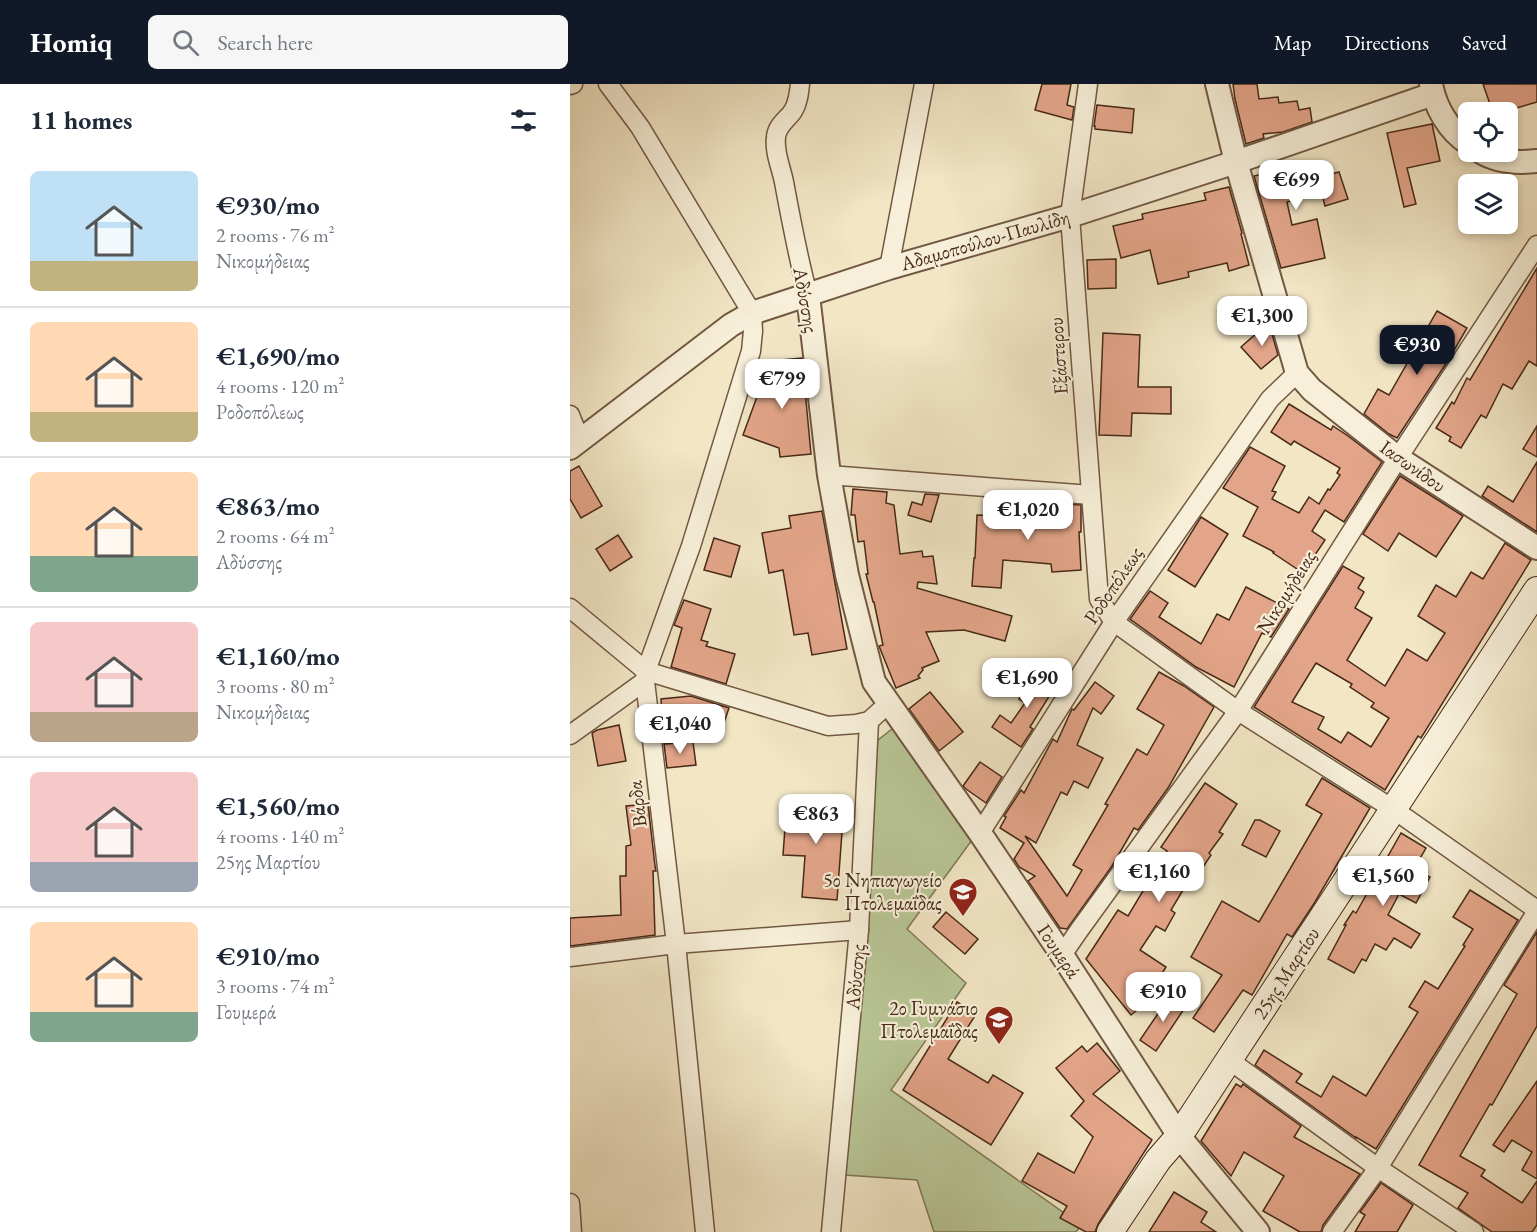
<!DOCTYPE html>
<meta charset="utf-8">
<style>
body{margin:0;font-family:"EB Garamond",serif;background:#f6f6f7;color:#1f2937;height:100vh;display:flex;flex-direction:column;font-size:22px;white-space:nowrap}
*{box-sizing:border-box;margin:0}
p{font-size:20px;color:#747a83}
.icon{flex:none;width:33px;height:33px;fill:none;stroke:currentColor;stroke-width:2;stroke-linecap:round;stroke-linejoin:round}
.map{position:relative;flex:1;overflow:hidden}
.drawer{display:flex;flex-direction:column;background:#fff;width:570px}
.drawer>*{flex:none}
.buttons{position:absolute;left:888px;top:18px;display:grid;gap:12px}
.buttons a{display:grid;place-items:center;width:60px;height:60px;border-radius:9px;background:#fff;box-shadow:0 3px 9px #0003;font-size:30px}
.price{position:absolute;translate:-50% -51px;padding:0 14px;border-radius:12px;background:#fff;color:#222;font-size:20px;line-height:39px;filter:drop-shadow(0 2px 3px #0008)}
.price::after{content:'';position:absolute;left:50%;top:36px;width:18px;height:14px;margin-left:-9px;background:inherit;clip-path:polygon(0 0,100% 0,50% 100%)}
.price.active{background:#111827;color:#fff}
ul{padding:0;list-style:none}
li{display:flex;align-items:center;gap:18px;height:150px;padding:0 30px}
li+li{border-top:2px solid #e0e1e3}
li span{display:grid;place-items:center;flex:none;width:168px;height:120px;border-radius:9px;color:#555}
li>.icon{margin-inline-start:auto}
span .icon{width:72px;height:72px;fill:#fffc;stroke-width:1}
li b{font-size:26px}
h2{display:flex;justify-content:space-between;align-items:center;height:72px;padding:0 30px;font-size:26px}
header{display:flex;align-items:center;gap:36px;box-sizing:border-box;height:84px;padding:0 30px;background:#111827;color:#fff}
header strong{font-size:28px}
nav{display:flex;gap:33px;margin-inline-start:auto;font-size:21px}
.search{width:420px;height:54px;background:#f6f6f7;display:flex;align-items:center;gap:15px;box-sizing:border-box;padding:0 21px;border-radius:9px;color:#747a83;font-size:22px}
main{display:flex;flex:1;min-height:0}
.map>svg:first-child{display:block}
.green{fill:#b9c696;stroke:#807856;stroke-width:1.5}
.building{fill:#e3a589;stroke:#472917;stroke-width:1.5;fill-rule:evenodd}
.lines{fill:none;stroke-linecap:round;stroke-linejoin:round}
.minor-casing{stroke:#725842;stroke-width:21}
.tertiary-casing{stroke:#725842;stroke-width:26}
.secondary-casing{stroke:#472917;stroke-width:28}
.minor{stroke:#f7efd9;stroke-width:18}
.tertiary{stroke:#f7efd9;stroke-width:22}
.secondary{stroke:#f7efd9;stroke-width:26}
.labels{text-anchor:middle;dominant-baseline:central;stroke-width:4.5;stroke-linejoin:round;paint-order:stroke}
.street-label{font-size:20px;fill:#472917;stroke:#f7efd9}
.poi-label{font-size:20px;fill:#472917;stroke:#f7efd9;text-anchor:end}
</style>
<header>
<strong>Homiq</strong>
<div class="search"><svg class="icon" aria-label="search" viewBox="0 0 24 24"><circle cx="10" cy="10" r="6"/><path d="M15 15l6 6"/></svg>Search here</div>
<nav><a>Map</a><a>Directions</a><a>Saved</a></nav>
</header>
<main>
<section class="drawer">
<h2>11 homes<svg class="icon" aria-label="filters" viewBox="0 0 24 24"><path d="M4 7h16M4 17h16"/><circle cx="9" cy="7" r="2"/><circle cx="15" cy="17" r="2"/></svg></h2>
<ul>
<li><span style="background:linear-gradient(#bfe0f5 75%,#c2b280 0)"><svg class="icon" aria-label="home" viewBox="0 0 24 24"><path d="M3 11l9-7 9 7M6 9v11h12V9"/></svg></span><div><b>€930/mo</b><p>2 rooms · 76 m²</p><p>Νικομήδειας</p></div></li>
<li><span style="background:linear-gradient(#ffd9b3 75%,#c2b280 0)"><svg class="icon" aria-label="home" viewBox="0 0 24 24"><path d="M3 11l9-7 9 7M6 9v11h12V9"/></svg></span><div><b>€1,690/mo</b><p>4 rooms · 120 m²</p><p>Ροδοπόλεως</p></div></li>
<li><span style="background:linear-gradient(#ffd9b3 70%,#7fa58c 0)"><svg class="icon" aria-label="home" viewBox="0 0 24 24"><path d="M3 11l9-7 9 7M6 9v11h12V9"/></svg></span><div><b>€863/mo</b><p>2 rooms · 64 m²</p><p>Αδύσσης</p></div></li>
<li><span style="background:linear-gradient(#f6c9c9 75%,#b9a48a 0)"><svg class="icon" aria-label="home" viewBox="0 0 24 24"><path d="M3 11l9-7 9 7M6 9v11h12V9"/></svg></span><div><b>€1,160/mo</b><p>3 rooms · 80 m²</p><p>Νικομήδειας</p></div></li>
<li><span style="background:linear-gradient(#f6c9c9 75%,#9aa5b1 0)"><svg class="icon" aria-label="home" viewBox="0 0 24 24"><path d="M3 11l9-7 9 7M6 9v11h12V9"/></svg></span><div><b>€1,560/mo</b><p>4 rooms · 140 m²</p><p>25ης Μαρτίου</p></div></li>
<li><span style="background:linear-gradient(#ffd9b3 75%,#7fa58c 0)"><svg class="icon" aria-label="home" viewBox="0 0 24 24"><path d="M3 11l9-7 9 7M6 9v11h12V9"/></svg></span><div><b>€910/mo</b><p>3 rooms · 74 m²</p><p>Γουμερά</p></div></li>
</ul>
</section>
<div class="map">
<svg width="967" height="1148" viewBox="0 0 967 1148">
<rect width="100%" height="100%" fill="#f2e6c5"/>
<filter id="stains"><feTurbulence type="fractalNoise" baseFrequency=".00333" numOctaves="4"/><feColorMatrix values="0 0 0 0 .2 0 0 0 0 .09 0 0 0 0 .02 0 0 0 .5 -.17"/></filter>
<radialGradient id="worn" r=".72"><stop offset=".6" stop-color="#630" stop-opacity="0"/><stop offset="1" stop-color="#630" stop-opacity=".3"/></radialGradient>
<path class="green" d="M323,644l79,112 -65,89 59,54 -75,107 190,135 -5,7h-142l-17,-52 -72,-5 32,-434z"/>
<g class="building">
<path d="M472,0h29l-4,21 7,2 -2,13 -37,-10z"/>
<path d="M663,0h24l2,15 19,-2 1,6 18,-2 2,9 11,-2 2,14 -29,10 -20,2 1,4 -18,6 -11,-45z"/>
<path d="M913,0h54v18l-31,9 -2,-4 -12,3z"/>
<path d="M527,21l37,4 -2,24 -37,-4v-3h-1z"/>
<path d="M862,40l8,37 -33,7 9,36 -12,3 -17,-74z"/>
<path d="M740,79l4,16 25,-7 9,27 -23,7 -3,-12 -35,8 5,23 25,-6 8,39 -44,10 -27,-92z"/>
<path d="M659,103l13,46 -1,1 8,31 -20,6 -2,-8 -39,9 1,5 -31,7 -8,-34 -29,8 -8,-32 30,-7 -1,-5 64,-14 -2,-7z"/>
<path d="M546,175v29l-28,1 -1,-29z"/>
<path d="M967,184v98l-8,-5 -17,28 -9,-5 -17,34 -5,-3 -20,33 -12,-7 2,-4 -15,-9 16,-26 2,2 13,-26 3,2z"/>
<path d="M867,227l30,17 -18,31 -52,79 -8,-4 -25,-20 14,-25 11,6z"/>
<path d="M697,240l3,3 8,28 -17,14 -20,-22z"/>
<path d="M533,249l37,2 -2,52h33v27l-39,-1 -1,23 -32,-1z"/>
<path d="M232,274l9,96 -31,3 -1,-9 -36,-13 27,-74z"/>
<path d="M719,320l42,26 2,-4 15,10 34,26 -38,60 -19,-12 -13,21 13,9 -22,33 -30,-20 1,-1 -31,-16 15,-29 -35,-19 27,-41 35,19 -13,25 4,1 -4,7 27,14 10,-16 10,7 9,-15 2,1 10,-15 -3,-2 3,-5 -46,-27 -3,4 -20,-13z"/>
<path d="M967,342v31l-14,-8z"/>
<path d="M967,378v70l-55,-36 6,-10 25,16z"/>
<path d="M9,382l23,40 -21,12 -11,-19v-28z"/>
<path d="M830,392l63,40 -27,41 -37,-24 -11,18 -25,-17z"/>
<path d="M283,405l34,3 -1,11 8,2 6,49 22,-3 1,6 10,-1 4,28 -19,-2 -1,6 95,28 -7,25 -41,-11 -38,2 13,29 -17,7 1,2 -5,6 2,2 -24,10 -17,-42 4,-1 -9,-43h-1l-7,-28h2l-4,-33 -6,1 -3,-27h-4z"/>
<path d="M355,410l14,1 -8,27 -23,-7 4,-13 10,3z"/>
<path d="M454,417l57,4v27h-2l2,38 -29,2 -1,-8 -48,-4 -2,28 -29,-2 2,-28h1l2,-43 46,2z"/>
<path d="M252,427l25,138 -35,6 -4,-22 -14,2 -11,-65 -14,3 -7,-40 29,-5 -2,-12z"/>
<path d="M631,433l27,17 -33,53 -27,-17z"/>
<path d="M48,451l14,22 -22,14 -14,-22z"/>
<path d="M144,454l26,8 -9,31 -27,-7z"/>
<path d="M935,459l26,17 -110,178 -3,-2 -33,54 -131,-83 89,-141 21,12 -6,10 6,4 -9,16 17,10 -25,42 38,26 22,-37 20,12 18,-28 -27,-17 18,-31 20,12 15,-25 12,7zM746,579l36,21 -2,3 24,16 -3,4 18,11 -18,29 -23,-15 -7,11 -23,-14 6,-12 -32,-15z"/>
<path d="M676,503l43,22 -18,28 -9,-4 -28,54 -38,-20 -66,-48 20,-28 18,12 -9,14 42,27 16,-30 12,6z"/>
<path d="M114,516l27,9 -10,31 7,2 -2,4 29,8 -9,30 -55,-17 11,-39 -8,-3z"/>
<path d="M468,586l20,12 -28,45 3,2 -12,18 -29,-20 8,-12 11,8 14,-20 -6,-4z"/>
<path d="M589,588l25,14 30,21 -46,81 -30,42 -4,-2 -22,38 -45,63 -7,-1 -32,-47 7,-5 -16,-9 -5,-8 10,-16 -24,-15 6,-11 -2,-1 17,-26 3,3 29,-54 4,3 15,-33 2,1 21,-28 19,14 -13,18 -8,-6 -16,37 26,13 -15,30 -14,-7 -7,14 -6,-3 -25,51 -11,-7 42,60 15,-26 -9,-5 35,-60 -3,-1 32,-55 10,6 17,-30 -27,-16z"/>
<path d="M360,608l33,40 -24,19 -30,-42z"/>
<path d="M121,612l38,12 -9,26 -26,-9 3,-9 -35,3 -1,-20z"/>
<path d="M49,641l7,36 -28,5 -6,-33 5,-3z"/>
<path d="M123,658l3,23 -29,3 -3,-24z"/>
<path d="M410,678l22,15 -16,26 -20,-14 -3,-3z"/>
<path d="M752,694l48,30 -55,94 -23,35 -5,-3 -35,61 -9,-5 -29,42 -21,-14 29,-43 -31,-18 31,-56 37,21 63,-108 -16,-9z"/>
<path d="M635,699l32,21 -18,28 4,2 -14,19 2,2 -12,18 -4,-3 -24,40 4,3 -10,18 -9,-5 -16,24 26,17 -5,8 7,4 -8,12 -29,24 -45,-56 32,-49 10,6 39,-65 -6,-4z"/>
<path d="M217,717l57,4 -7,95 -35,-3 3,-41 -22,-1z"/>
<path d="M78,720l7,62 1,5h-3l2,64 -85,11v-28l51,-3 -1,-39h6v-30l5,-1 -5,-39z"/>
<path d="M685,736h5l20,11 -14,26 -24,-12z"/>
<path d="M831,749l25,15 -12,21 16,8 -14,26 -17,-9 -11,21 32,19 -9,14 -17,-10 -8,12 -11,-6 -9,17 -4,-2 -8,14 -26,-14 18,-34h-2l9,-14 3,2z"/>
<path d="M900,806l48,30 -142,229 -20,-12v1l-101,-73 9,-15 38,24 -6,8 25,15 12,-21 33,20 52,-84 -9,-5 16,-26 13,8 27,-43 -2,-1 10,-16 -20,-12z"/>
<path d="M376,828l32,27 -13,15 -32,-27z"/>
<path d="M967,848v94l-45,79 -2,-1 -30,52 25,14 -4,6 41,27 15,-22v44l-5,7h-40l-34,-24 10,-15 -49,-28 98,-171 -13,-9z"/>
<path d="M600,912l16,10 -30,45 -16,-11z"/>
<path d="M387,918l19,12 -28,45 40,24 5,-8 30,18 -32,52 -88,-55z"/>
<path d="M527,959l23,28 -27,23 59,46 -54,84 -3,8h-9l-26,-14 7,-12 -45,-25 16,-28 36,20 19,-36 -22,-21 13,-15 -28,-33 26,-22 5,6z"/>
<path d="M967,997v98l-15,-9 10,-18 -20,-12 -8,12 -11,-7z"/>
<path d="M666,1000l5,3 2,-3 58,42 -7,11 66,37 -37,51 -2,7h-21l-37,-21 21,-35 -40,-24 -13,24 -30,-35z"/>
<path d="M811,1099l32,22 -16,27h-42l10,-17 -5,-3z"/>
<path d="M604,1108l33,20 -6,10 15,10h-67z"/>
</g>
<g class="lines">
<g class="minor-casing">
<g id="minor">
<path d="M38,0l32,43 112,186 1,18 -2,20 -60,195 -45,125 -1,10 31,263 29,288"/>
<path d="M230,0c-1,9 -2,19 -7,27 -6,9 -16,14 -17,26 -2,15 5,30 8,45 7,38 14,76 24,113"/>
<path d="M518,0l-18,132 29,383 15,23 124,89 155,98 144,101"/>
<path d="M0,1l3,-1"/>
<path d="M319,184l35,-184"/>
<path d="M0,331l10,25"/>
<path d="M259,391l262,20"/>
<path d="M0,524l76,63 182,55 28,-2 13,-3 19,-17"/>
<path d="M0,651l75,-54"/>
<path d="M410,749l134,-211 156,-223 27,-26"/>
<path d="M492,871l18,-26 158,-218 160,-253 139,-213"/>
<path d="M0,873l106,-13 183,-14"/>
<path d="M659,976l149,108 96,64"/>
<path d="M0,1119l2,29"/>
<path d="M261,1148l28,-302 10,-209"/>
<path d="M762,1148l46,-64 159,-257"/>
</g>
</g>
<g class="tertiary-casing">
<g id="tertiary">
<path d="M647,0l19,78 61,211 15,17 86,68 139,90"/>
<path d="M861,0c4,23 18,47 37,59"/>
<path d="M911,68c16,10 38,11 56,9"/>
<path d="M238,211l21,180 18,100 27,107 106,151 82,122 117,181 79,96"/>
<path d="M0,364l161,-123 21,-12 137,-45 181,-52 166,-54 197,-68"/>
</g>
</g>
<g class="secondary-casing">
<path id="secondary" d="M540,1148l48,-72 21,-24 358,-546"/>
</g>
<use href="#minor" class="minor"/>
<use href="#tertiary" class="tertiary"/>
<use href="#secondary" class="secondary"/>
</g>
<defs>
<g id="school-pin" transform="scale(1.5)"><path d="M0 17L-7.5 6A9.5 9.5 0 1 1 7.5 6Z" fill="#8f2418" stroke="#f7efd9"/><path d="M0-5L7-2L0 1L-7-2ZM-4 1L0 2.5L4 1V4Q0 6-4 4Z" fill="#fff"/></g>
</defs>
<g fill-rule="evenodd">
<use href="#school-pin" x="393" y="808"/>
<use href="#school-pin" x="429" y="936"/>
</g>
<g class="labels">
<g class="street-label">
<text transform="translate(415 156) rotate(-16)">Αδαμοπούλου-Παυλίδη</text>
<text transform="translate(236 216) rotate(80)">Αδύσσης</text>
<text transform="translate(488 272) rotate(-94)">Εξάστερου</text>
<text transform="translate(843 382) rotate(35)">Ιασωνίδου</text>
<text transform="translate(543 501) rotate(-56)">Ροδοπόλεως</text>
<text transform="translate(716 508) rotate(-58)">Νικομήδειας</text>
<text transform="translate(67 720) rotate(-97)">Βάρδα</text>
<text transform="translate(489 867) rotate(56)">Γουμερά</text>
<text transform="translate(716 889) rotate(-57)">25ης Μαρτίου</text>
<text transform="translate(285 893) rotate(-85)">Αδύσσης</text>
</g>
<g class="poi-label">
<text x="372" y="796">5ο Νηπιαγωγείο<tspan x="372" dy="23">Πτολεμαΐδας</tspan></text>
<text x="408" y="924">2ο Γυμνάσιο<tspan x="408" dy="23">Πτολεμαΐδας</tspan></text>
</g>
</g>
<rect width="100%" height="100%" filter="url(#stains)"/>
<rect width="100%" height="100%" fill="url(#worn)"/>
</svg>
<div class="buttons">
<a><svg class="icon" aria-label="locate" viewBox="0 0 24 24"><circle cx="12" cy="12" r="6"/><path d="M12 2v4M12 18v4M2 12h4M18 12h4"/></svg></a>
<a><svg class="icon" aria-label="layers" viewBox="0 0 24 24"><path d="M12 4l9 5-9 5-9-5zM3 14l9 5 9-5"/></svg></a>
</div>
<b class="price" style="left:726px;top:127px">€699</b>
<b class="price" style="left:692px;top:263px">€1,300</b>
<b class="price active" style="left:847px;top:292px">€930</b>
<b class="price" style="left:212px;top:326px">€799</b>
<b class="price" style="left:458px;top:457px">€1,020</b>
<b class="price" style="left:457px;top:625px">€1,690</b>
<b class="price" style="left:110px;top:671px">€1,040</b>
<b class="price" style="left:246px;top:761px">€863</b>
<b class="price" style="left:589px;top:819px">€1,160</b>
<b class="price" style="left:813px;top:823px">€1,560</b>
<b class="price" style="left:593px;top:939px">€910</b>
</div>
</main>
